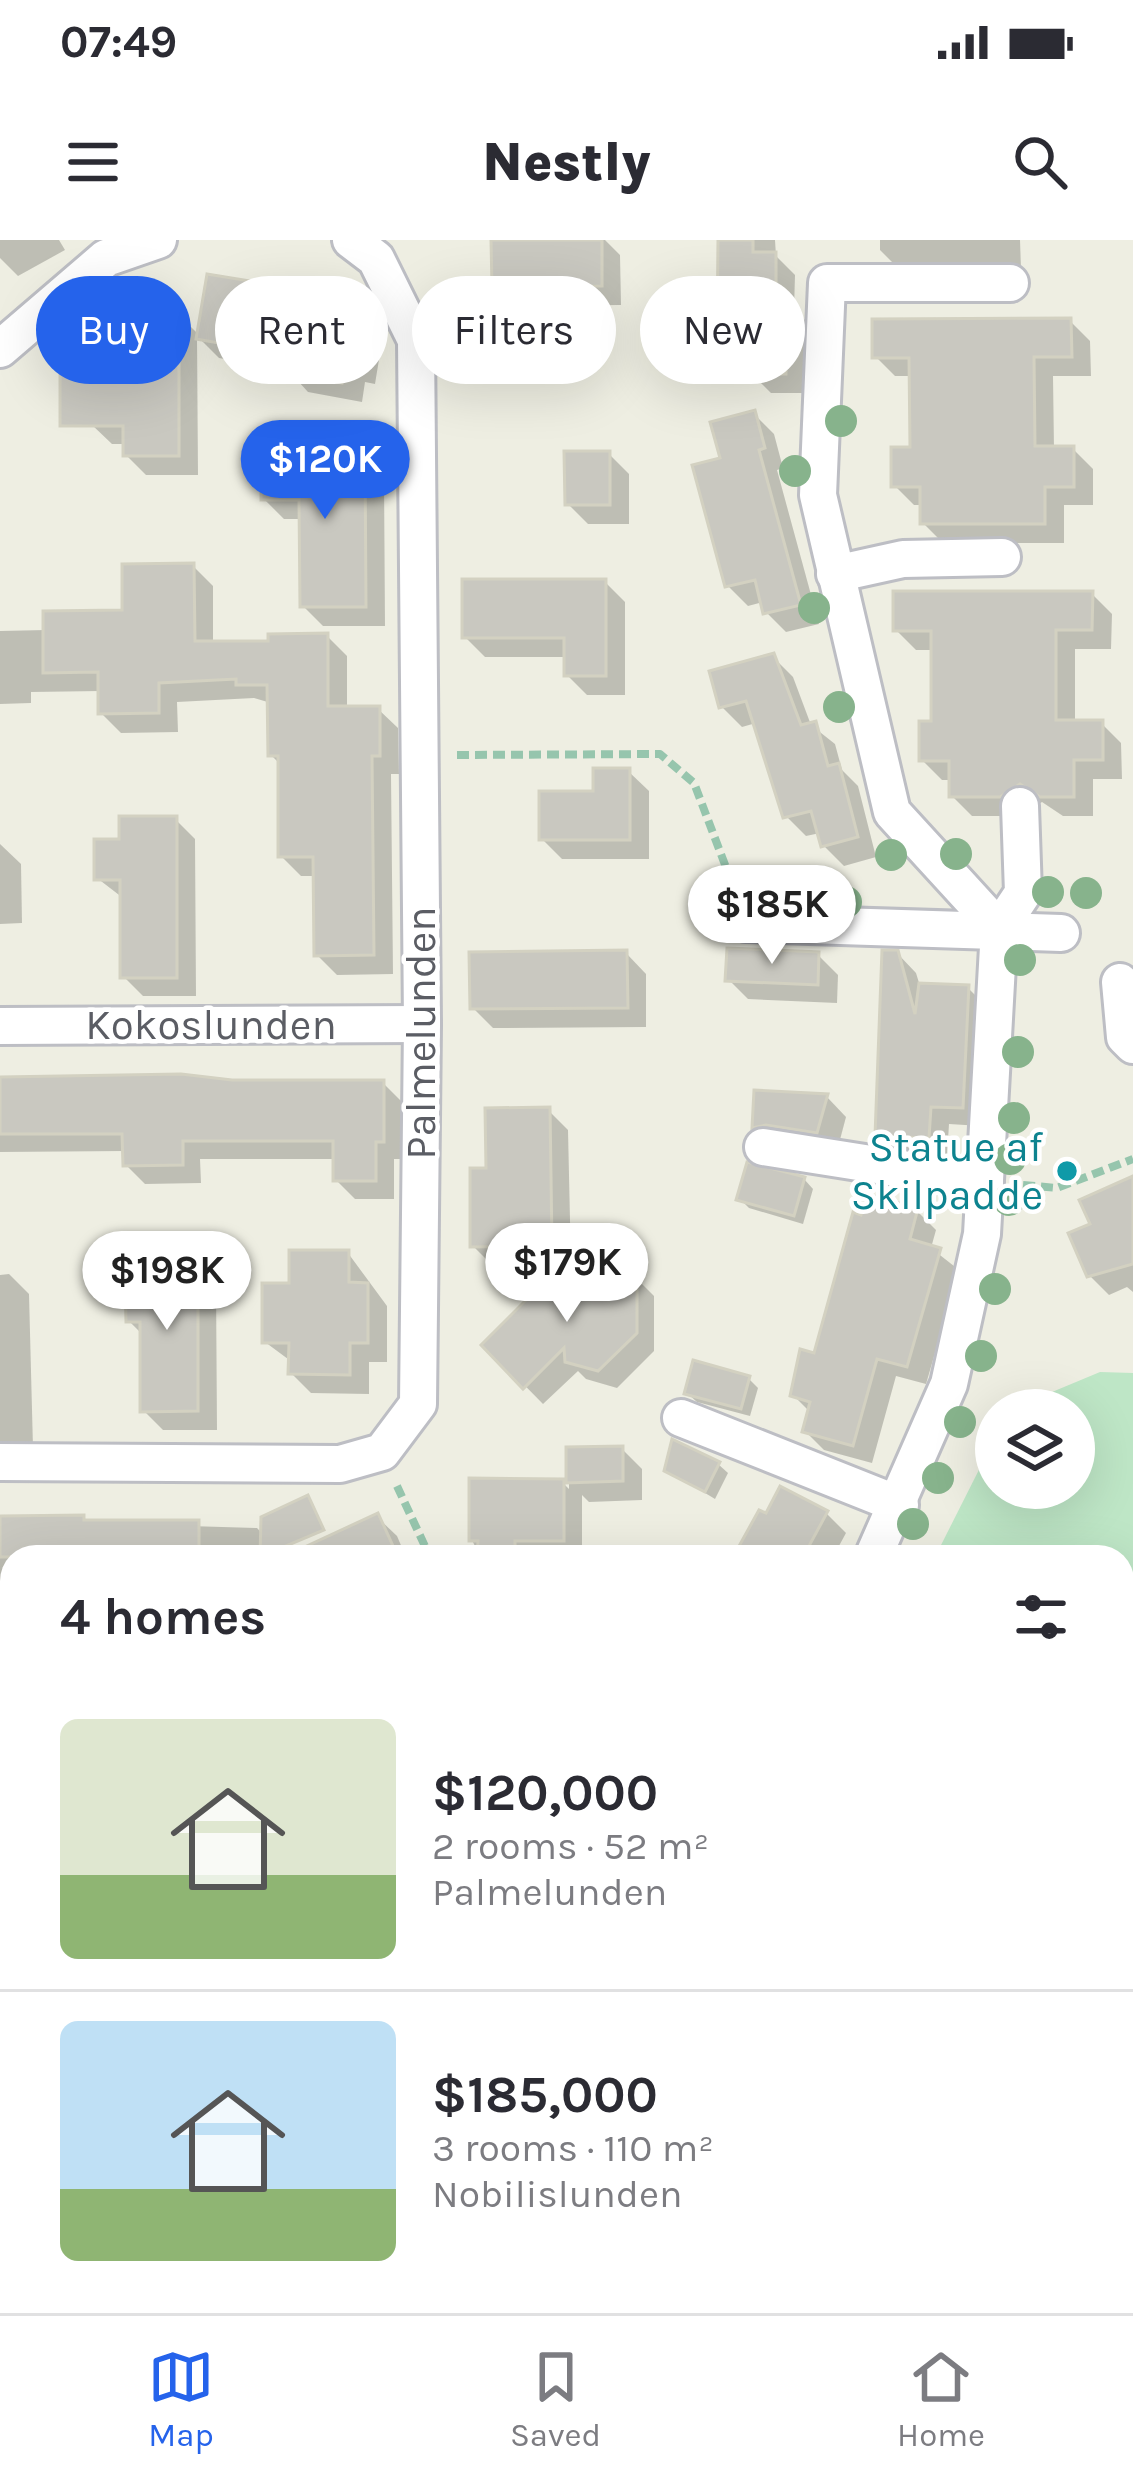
<!DOCTYPE html>
<meta charset="utf-8">
<style>
body{margin:0;font-family:Karla,sans-serif;background:#f2f2f3;color:#2b2b33;height:100vh;display:flex;flex-direction:column;font-size:45px;white-space:nowrap}
*{box-sizing:border-box;margin:0}
p{font-size:39px;color:#7c7c81}
.icon{flex:none;width:66px;height:66px;fill:none;stroke:currentColor;stroke-width:2;stroke-linecap:round;stroke-linejoin:round}
.map{position:relative;flex:1;overflow:hidden}
.sheet{position:absolute;left:0px;top:1305px;width:1134px;height:768px;display:flex;flex-direction:column;background:#fff;border-radius:36px 36px 0 0;box-shadow:0 12px 48px #0002}
.sheet>*{flex:none}
.guide{position:absolute;left:36px;top:36px;width:1062px;height:108px;display:flex;gap:24px}
.tools{position:absolute;left:975px;top:1149px;display:grid;gap:24px}
.tools a{display:grid;place-items:center;width:120px;height:120px;border-radius:50%;background:#fff;box-shadow:0 12px 48px #0002;font-size:60px}
.price{position:absolute;translate:-50% -102px;padding:0 27px;border-radius:42px;background:#fff;color:#222;font-size:39px;line-height:78px;filter:drop-shadow(0 3px 6px #0008)}
.price::after{content:'';position:absolute;left:50%;top:72px;width:36px;height:27px;margin-left:-18px;background:inherit;clip-path:polygon(0 0,100% 0,50% 100%)}
.price.on{background:#2563eb;color:#fff}
ul{padding:0;list-style:none}
li{display:flex;align-items:center;gap:36px;height:300px;padding:0 60px}
li+li{border-top:3px solid #e1e1e2}
li span{display:grid;place-items:center;flex:none;width:336px;height:240px;border-radius:18px;color:#555}
li>.icon{margin-inline-start:auto}
span .icon{width:144px;height:144px;fill:#fffc;stroke-width:1}
li b{font-size:51px}
h2{display:flex;justify-content:space-between;align-items:center;height:144px;padding:0 60px;font-size:51px}
.chip{padding:0 42px;border-radius:54px;background:#fff;box-shadow:0 12px 48px #0002;font-size:42px;line-height:108px}
.chip.on{background:#2563eb;color:#fff}
.status{display:flex;justify-content:space-between;align-items:center;height:84px;padding:0 60px;background:#fff;direction:ltr}
.status svg{height:33px;fill:currentColor}
header{display:flex;justify-content:space-between;align-items:center;height:156px;padding:0 60px;background:#fff;font-size:54px;font-weight:800}
.dock{display:flex;justify-content:space-around;align-items:center;height:168px;border-top:3px solid #e1e1e2;background:#fff;font-size:33px;color:#7c7c81}
.dock a{display:grid;justify-items:center;gap:6px}
.dock .on{color:#2563eb}
.map>svg:first-child{display:block}
.green{fill:#bee6c6}
.shadow{fill:#0003}
.building{fill:#c9c8c0;stroke:#d3d1c1;stroke-width:3}
.lines{fill:none;stroke-linecap:round;stroke-linejoin:round}
.street-casing{stroke:#bdbec4;stroke-width:42}
.path{stroke:#96c5ad;stroke-width:8;stroke-dasharray:12 6;stroke-linecap:butt}
.street{stroke:#fff;stroke-width:36}
.tree{fill:#87b38c}
.culture-dot{fill:#0f9aa8;stroke:#fff;stroke-width:4.5}
.labels{text-anchor:middle;dominant-baseline:central;stroke-width:9;stroke-linejoin:round;paint-order:stroke}
.street-label{font-size:42px;fill:#5b5d64;stroke:#fff}
.culture-label{font-size:42px;fill:#0d838f;stroke:#fff;text-anchor:end}
</style>
<div class="status"><b>07:49</b><svg viewBox="0 0 49 12"><path d="M0 12V9h3v3zM5 12V6h3v6zM10 12V3h3v9zM15 12V0h3v12zM26 1h20v11H26zM47 4h2v5h-2z"/></svg></div>
<header><svg class="icon" aria-label="menu" viewBox="0 0 24 24"><path d="M4 6h16M4 12h16M4 18h16"/></svg>Nestly<svg class="icon" aria-label="search" viewBox="0 0 24 24"><circle cx="10" cy="10" r="6"/><path d="M15 15l6 6"/></svg></header>
<div class="map">
<svg width="1133" height="2073" viewBox="0 0 1133 2073">
<rect width="100%" height="100%" fill="#eeeee2"/>
<path class="green" d="M1100,1132l33,1v940h-360l-3,-12h352v-744h-187l61,-121v52h78v-78h-65z"/>
<g class="shadow">
<path d="M0,0h59l6,10 -47,26 -18,-18z"/>
<path d="M494,0h111l15,15 1,50 -106,1 -5,-5 1,44h-42l-9,-9 -1,-38 48,-1 -12,-11z"/>
<path d="M717,0h58l1,16 19,19 -1,35 12,11 -1,72h-34l-20,-20v-17h-11l-20,-20z"/>
<path d="M880,0h140l1,29 -121,1 -20,-20z"/>
<path d="M365,63l20,20 -10,61 -10,-2 -3,20 -54,-10 -20,-22 -69,-12 -22,-22 1,139h-52l-20,-20v-11h-14l-21,-20 34,-51 52,-60 23,23z"/>
<path d="M1070,81l20,20 1,35h-38l1,73h19l20,20v36h-29v38h-121l-20,-20v-18h-9l-20,-20 20,-35 -1,-74h-18l-20,-20z"/>
<path d="M754,174l20,20 9,34 -6,2 42,154 -33,8 -20,-20 -3,-10 -15,4 -20,-20 -5,-126z"/>
<path d="M609,214l20,20v50h-41l-20,-20z"/>
<path d="M364,215l20,20 1,151h-62l-20,-20 -1,-87h-18l-20,-20z"/>
<path d="M193,326l20,20v58l114,-8 20,20v53h31l20,19 1,46h-8l2,200 -56,1 -20,-20 -1,-79h-15l-20,-20v-91l-10,-10v-52l-17,-5 -77,4 1,30 -57,1 -20,-20v-22l-70,1v11l-31,1v-73l46,-1 79,-17z"/>
<path d="M605,342l20,20v93h-38l-20,-20v-18h-82l-20,-20z"/>
<path d="M1092,354l20,20 -1,35h-36v74h26l20,20 1,36h-29v37h-30l-21,-14 -22,14h-48l-20,-20v-16h-10l-20,-20 12,-36v-74h-18l-20,-20z"/>
<path d="M773,417l20,20 18,48 24,19 7,26 16,16 18,71 -32,9 -20,-20 -4,-13 -14,3 -20,-20 -30,-93 -14,4 -20,-20z"/>
<path d="M628,531l21,20v68h-87l-20,-20z"/>
<path d="M175,579l20,20 1,157h-53l-20,-20v-78l-26,-20 25,-36z"/>
<path d="M0,604l21,20 1,59 -22,1z"/>
<path d="M626,713l20,21v53l-153,1 -20,-20z"/>
<path d="M897,713l19,20 4,13 48,2 19,19 -6,119 -32,-2 -2,32 -50,-2 -19,-19z"/>
<path d="M818,715l20,20 -1,28 -89,-4 -20,-20z"/>
<path d="M0,839l383,4 19,19v57h-8v40h-39l-19,-19v-21h-136l1,24 -56,1 -19,-19v-14l-126,1z"/>
<path d="M827,857l19,20 -9,34 -63,-4 -19,-20z"/>
<path d="M548,870l20,20 3,135 -78,1 -20,-20 16,-75z"/>
<path d="M804,939l9,10 -10,35 -54,-16 -9,-9z"/>
<path d="M1133,949v103l-6,-5 -18,8 -20,-20 5,-49z"/>
<path d="M917,971l19,19 -5,18 28,22 -33,114 -30,-8 -24,87 -48,-13 -19,-19 5,-19 -17,-17z"/>
<path d="M348,1013l39,53v56h-18v32l-58,-1 -20,-20 1,-11 -27,-20 27,-56z"/>
<path d="M196,1023l20,20 1,147h-54l-20,-20v-75l-14,-14 14,-39z"/>
<path d="M9,1034l20,20 4,154h-33v-173z"/>
<path d="M636,1038l18,18v55l-37,37 -31,-9 -8,-8 -35,33 -58,-59z"/>
<path d="M748,1138l10,10 -8,28 -53,-14 -10,-9z"/>
<path d="M622,1209l20,20v31l-53,2 -7,-7v62h-102l-8,-17 90,-58 7,7v-39z"/>
<path d="M718,1224l10,9 -13,26 -48,-29z"/>
<path d="M826,1273l20,20 -13,24h-96l30,-40z"/>
<path d="M377,1277l20,19 9,21h-95z"/>
<path d="M83,1278l5,5 169,5 19,20v9h-264v67h-12v-105z"/>
<path d="M12,1512v173l-12,3v-173z"/>
<path d="M12,1755v68l-12,3v-68z"/>
<path d="M12,1980v81h147l3,12h-162v-90z"/>
<path d="M272,2061h45l2,9 40,-9h307l12,12h-404z"/>
</g>
<g class="building">
<path d="M491,0h111v46l-110,1z"/>
<path d="M718,0h35v12h23v46h11l-1,76h-38v-36h-31z"/>
<path d="M207,34l159,26 -11,66 -10,-2 -3,19 -58,-10 4,-18 -92,-16z"/>
<path d="M502,54v42l-45,1 -1,-42z"/>
<path d="M122,70h57v146h-56v-30h-63v-56h62z"/>
<path d="M1071,78l1,39h-38l1,89h39v41h-29v37h-125v-37h-29v-40h19l-1,-89h-37v-39z"/>
<path d="M755,170l10,38 -6,2 42,155 -38,9 -8,-34 -30,7 -33,-122 28,-7 -10,-36z"/>
<path d="M564,211h46v54h-45z"/>
<path d="M365,212l1,155h-66l-1,-107h-38v-47z"/>
<path d="M194,323l1,78h73v-7l60,-1v73h52v50h-8l2,199 -60,1 -1,-99h-35v-101h-10l-1,-71h-31v-6l-77,4v30l-61,1v-42l-55,1v-62l79,-1v-46z"/>
<path d="M462,339h144v97h-42v-38h-102z"/>
<path d="M893,351h200l-1,39h-36v90h47v40h-29v37h-34l-20,-13 -20,13h-51v-36h-30v-40h12v-90h-38z"/>
<path d="M774,413l27,72 15,-4 12,45 11,-3 19,74 -37,10 -10,-36 -28,7 -37,-117 -27,7 -10,-37z"/>
<path d="M593,528h37v72h-91v-49h54z"/>
<path d="M119,576h58v162h-57v-98h-26v-41h25z"/>
<path d="M727,708l92,4 -1,33 -93,-4z"/>
<path d="M627,710l1,58 -158,1 -1,-57z"/>
<path d="M882,710h16l17,64 4,-31 50,2 -6,123 -32,-1 -2,31 -54,-2z"/>
<path d="M181,834l51,6h152v62h-8v39h-43v-40h-150v24l-60,1 -1,-32h-122v-57z"/>
<path d="M754,850l74,4 -11,39 -51,-8 -14,3z"/>
<path d="M550,867l2,139 -82,1v-79h16l-1,-60z"/>
<path d="M747,922l58,15 -11,39 -58,-16z"/>
<path d="M1133,936v88l-46,13 -19,-44 22,-9 -11,-24z"/>
<path d="M867,954l51,14 -8,31 31,9 -34,119 -30,-8 -24,87 -51,-14 8,-30 -20,-6 10,-47 14,4 39,-141 8,3z"/>
<path d="M289,1010h60v32l19,1v60h-18v32l-62,-1 1,-31h-27v-60h27z"/>
<path d="M140,1020h58v151l-58,1v-90h-14l-1,-43h15z"/>
<path d="M551,1035h86v58l-39,38 -33,-9 -1,-14 -41,41 -42,-44z"/>
<path d="M693,1120l57,16 -9,33 -57,-15z"/>
<path d="M672,1199l48,23 -15,30 -41,-21z"/>
<path d="M623,1206v35l-57,2v-36z"/>
<path d="M469,1238l95,1v62h-49v16h-38l1,-16h-9z"/>
<path d="M780,1246l48,25 -25,46h-70l26,-47 7,3z"/>
<path d="M308,1255l16,35 -64,27 1,-40z"/>
<path d="M378,1273l20,44h-115z"/>
<path d="M84,1275v5h115v37h-199v-41z"/>
</g>
<g class="lines">
<g class="street-casing">
<g id="street">
<path d="M0,109l106,-91 52,-18"/>
<path d="M835,334l68,-15 99,-2"/>
<path d="M746,683l315,10"/>
<path d="M999,689l24,-36 -3,-87"/>
<path d="M1120,742l5,55 8,8"/>
<path d="M0,786l422,-2"/>
<path d="M763,907l222,35"/>
<path d="M681,1178l219,87"/>
<path d="M0,1222l340,2 42,-12 36,-48 4,-380 -6,-684 -40,-81 -25,-19"/>
<path d="M873,1317l76,-173 33,-150 17,-305 -107,-117 -74,-317 9,-212h183"/>
<path d="M0,1705l12,-3"/>
<path d="M232,2061l3,12"/>
<path d="M701,2061l3,12"/>
</g>
</g>
<g class="path">
<path d="M457,515l203,-1 34,29 41,108"/>
<path d="M1023,945l34,3 76,-29"/>
<path d="M397,1246l33,71"/>
<path d="M0,1472h12"/>
</g>
<use href="#street" class="street"/>
</g>
<g class="tree">
<circle cx="841" cy="181" r="16"/>
<circle cx="795" cy="231" r="16"/>
<circle cx="814" cy="368" r="16"/>
<circle cx="839" cy="467" r="16"/>
<circle cx="956" cy="614" r="16"/>
<circle cx="891" cy="615" r="16"/>
<circle cx="1048" cy="652" r="16"/>
<circle cx="1086" cy="653" r="16"/>
<circle cx="846" cy="662" r="16"/>
<circle cx="1020" cy="720" r="16"/>
<circle cx="1018" cy="812" r="16"/>
<circle cx="1014" cy="878" r="16"/>
<circle cx="1010" cy="919" r="16"/>
<circle cx="1009" cy="960" r="16"/>
<circle cx="995" cy="1049" r="16"/>
<circle cx="981" cy="1116" r="16"/>
<circle cx="960" cy="1182" r="16"/>
<circle cx="938" cy="1238" r="16"/>
<circle cx="913" cy="1284" r="16"/>
</g>
<circle class="culture-dot" cx="1067" cy="931" r="12"/>
<g class="labels">
<g class="street-label">
<text x="211" y="785">Kokoslunden</text>
<text transform="translate(421 793) rotate(-90)">Palmelunden</text>
</g>
<g class="culture-label">
<text x="1043" y="907">Statue af<tspan x="1043" dy="48">Skilpadde</tspan></text>
</g>
</g>
</svg>
<div class="tools">
<a><svg class="icon" aria-label="layers" viewBox="0 0 24 24"><path d="M12 4l9 5-9 5-9-5zM3 14l9 5 9-5"/></svg></a>
</div>
<b class="price on" style="left:325px;top:282px">$120K</b>
<b class="price" style="left:772px;top:727px">$185K</b>
<b class="price" style="left:567px;top:1085px">$179K</b>
<b class="price" style="left:167px;top:1093px">$198K</b>
<div class="guide">
<a class="chip on">Buy</a>
<a class="chip">Rent</a>
<a class="chip">Filters</a>
<a class="chip">New</a>
</div>
<section class="sheet">
<h2>4 homes<svg class="icon" aria-label="filters" viewBox="0 0 24 24"><path d="M4 7h16M4 17h16"/><circle cx="9" cy="7" r="2"/><circle cx="15" cy="17" r="2"/></svg></h2>
<ul>
<li><span style="background:linear-gradient(#dfe7d0 65%,#8fb573 0)"><svg class="icon" aria-label="home" viewBox="0 0 24 24"><path d="M3 11l9-7 9 7M6 9v11h12V9"/></svg></span><div><b>$120,000</b><p>2 rooms · 52 m²</p><p>Palmelunden</p></div></li>
<li><span style="background:linear-gradient(#bfe0f5 70%,#8fb573 0)"><svg class="icon" aria-label="home" viewBox="0 0 24 24"><path d="M3 11l9-7 9 7M6 9v11h12V9"/></svg></span><div><b>$185,000</b><p>3 rooms · 110 m²</p><p>Nobilislunden</p></div></li>
</ul>
</section>
</div>
<nav class="dock">
<a class="on"><svg class="icon" aria-label="map" viewBox="0 0 24 24"><path d="M3 6l6-2 6 2 6-2v14l-6 2-6-2-6 2zM9 4v14M15 6v14"/></svg>Map</a>
<a><svg class="icon" aria-label="saved" viewBox="0 0 24 24"><path d="M7 4h10v16l-5-4-5 4z"/></svg>Saved</a>
<a><svg class="icon" aria-label="home" viewBox="0 0 24 24"><path d="M3 11l9-7 9 7M6 9v11h12V9"/></svg>Home</a>
</nav>
